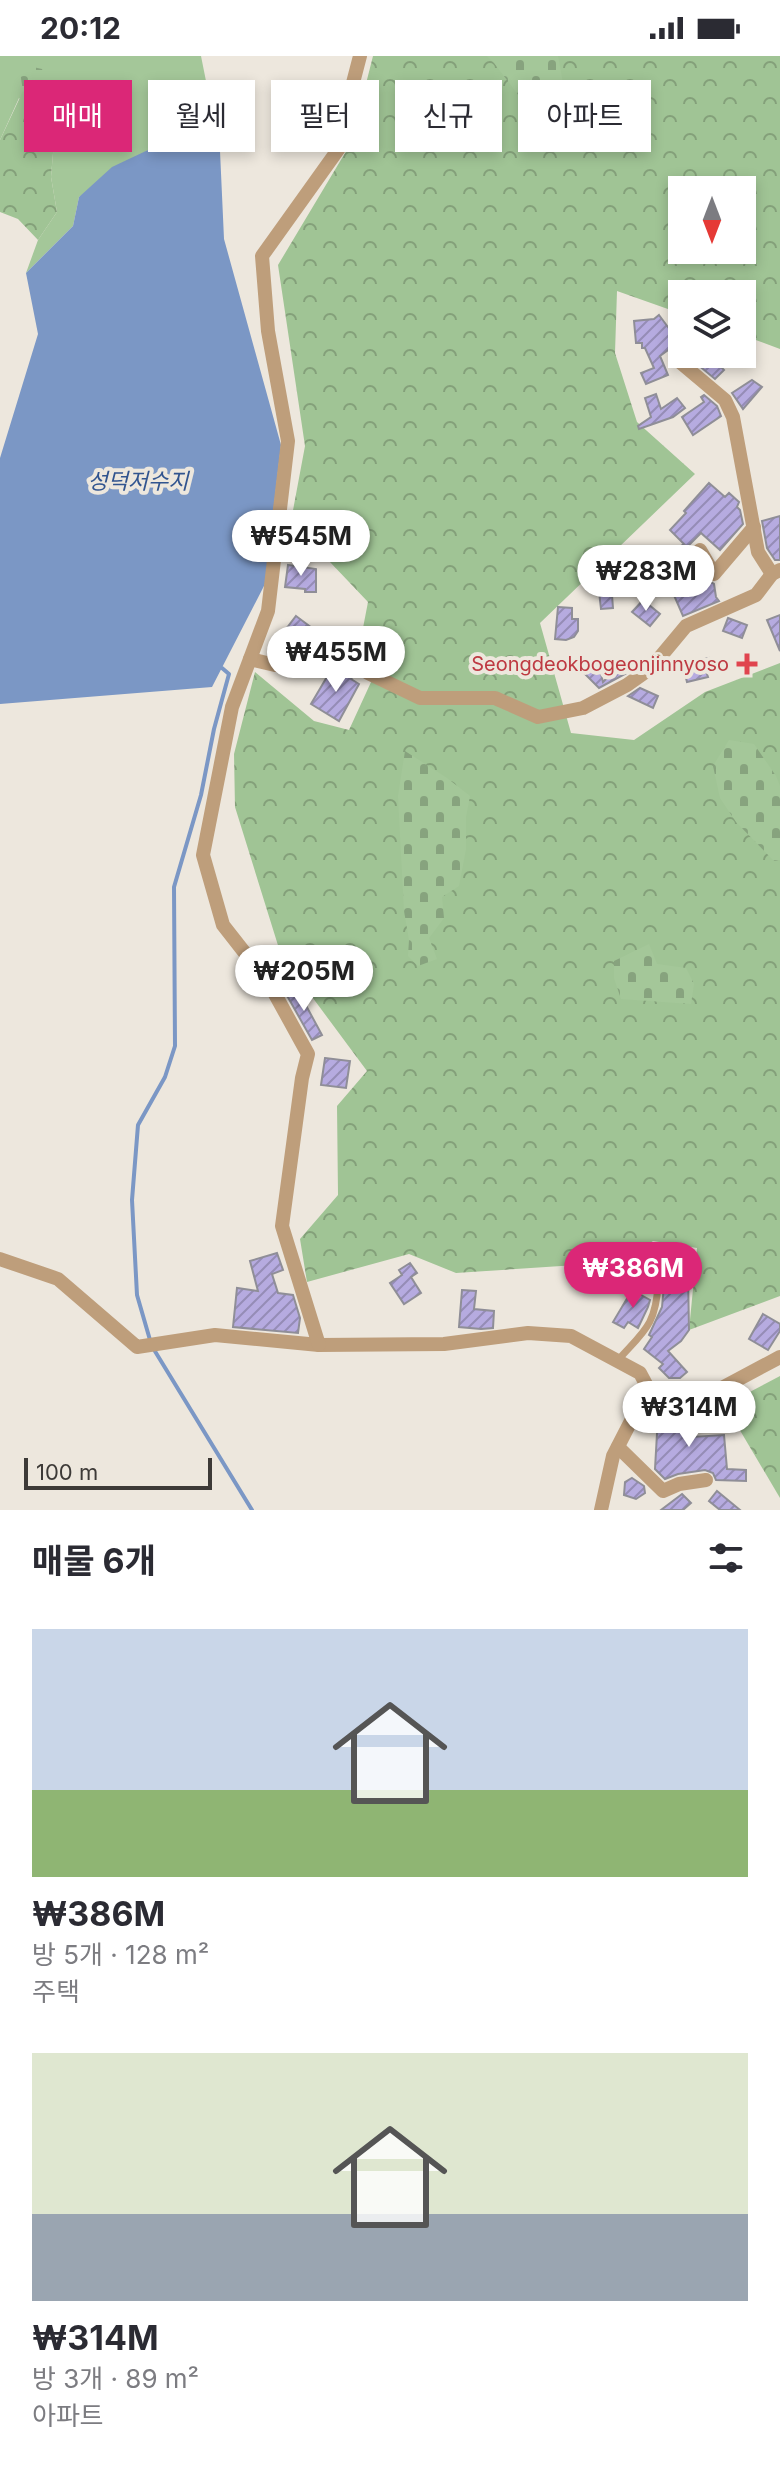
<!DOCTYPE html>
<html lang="ko">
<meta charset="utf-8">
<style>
body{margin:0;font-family:Inter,"Noto Sans KR",sans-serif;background:#f7f7f7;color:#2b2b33;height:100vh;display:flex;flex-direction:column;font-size:30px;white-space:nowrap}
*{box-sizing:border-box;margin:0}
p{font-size:26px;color:#7c7c81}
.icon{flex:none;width:44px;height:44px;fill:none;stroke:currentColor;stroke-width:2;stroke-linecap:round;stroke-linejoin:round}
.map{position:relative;height:1454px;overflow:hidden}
.details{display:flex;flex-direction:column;background:#fff;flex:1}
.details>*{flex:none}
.guide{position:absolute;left:24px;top:24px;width:732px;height:72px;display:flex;gap:16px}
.needle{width:52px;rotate:180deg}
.controls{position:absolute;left:668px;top:120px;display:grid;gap:16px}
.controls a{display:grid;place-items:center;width:88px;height:88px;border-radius:0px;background:#fff;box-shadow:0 4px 12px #0003;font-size:40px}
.scale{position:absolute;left:24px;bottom:20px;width:188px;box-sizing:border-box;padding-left:8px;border:4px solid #3d3a37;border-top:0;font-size:22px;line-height:28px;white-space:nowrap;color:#3d3a37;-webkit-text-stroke:6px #ede7dd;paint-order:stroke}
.price{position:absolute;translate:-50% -68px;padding:0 18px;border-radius:28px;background:#fff;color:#222;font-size:26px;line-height:52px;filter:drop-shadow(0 2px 4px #0008)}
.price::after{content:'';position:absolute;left:50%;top:48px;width:24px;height:18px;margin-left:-12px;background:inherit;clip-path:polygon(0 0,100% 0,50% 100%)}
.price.selected{background:#db2777;color:#fff}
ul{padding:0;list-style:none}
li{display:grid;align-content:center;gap:16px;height:424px;padding:0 32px}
li span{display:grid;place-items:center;height:248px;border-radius:0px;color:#555}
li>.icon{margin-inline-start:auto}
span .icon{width:144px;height:144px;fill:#fffc;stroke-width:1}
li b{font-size:34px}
h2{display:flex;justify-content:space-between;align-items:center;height:96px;padding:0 32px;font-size:34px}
.pill{padding:0 28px;border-radius:0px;background:#fff;box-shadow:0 4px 12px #0003;font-size:28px;line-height:72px}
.pill.selected{background:#db2777;color:#fff}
.status{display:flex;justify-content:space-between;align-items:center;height:56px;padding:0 40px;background:#fff;direction:ltr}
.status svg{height:22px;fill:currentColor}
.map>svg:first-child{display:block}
.green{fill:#a4c799}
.forest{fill:url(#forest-crowns);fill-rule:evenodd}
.cemetery{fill:url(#cemetery-stones)}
.water{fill:#7b97c5}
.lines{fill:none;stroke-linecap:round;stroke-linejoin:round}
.stream{stroke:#7b97c5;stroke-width:4}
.building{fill:url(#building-hatch);stroke:#8f8e97;stroke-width:2}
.service{stroke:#be9e7b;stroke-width:7}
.minor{stroke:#be9e7b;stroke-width:14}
.health-dot{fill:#e0444e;stroke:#ede7dd;stroke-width:3}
.labels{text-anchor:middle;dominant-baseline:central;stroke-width:8;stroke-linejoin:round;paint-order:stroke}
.health-label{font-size:20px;fill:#be3a42;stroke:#ede7dd;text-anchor:end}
.water-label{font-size:22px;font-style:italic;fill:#31548f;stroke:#ede7dd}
</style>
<div class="status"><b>20:12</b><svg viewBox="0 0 49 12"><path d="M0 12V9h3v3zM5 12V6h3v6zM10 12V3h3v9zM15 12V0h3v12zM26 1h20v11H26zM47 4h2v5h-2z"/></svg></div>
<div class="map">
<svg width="780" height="1454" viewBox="0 0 780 1454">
<defs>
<pattern id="forest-crowns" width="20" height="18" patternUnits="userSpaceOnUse" patternTransform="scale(2)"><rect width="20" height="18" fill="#a0c495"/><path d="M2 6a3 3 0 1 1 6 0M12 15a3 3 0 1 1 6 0" fill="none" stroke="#84a07a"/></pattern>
<pattern id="cemetery-stones" width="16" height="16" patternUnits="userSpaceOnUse" patternTransform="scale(2)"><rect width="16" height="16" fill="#a4c799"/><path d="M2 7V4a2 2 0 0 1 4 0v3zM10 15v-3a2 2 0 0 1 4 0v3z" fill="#87a37e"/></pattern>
<pattern id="building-hatch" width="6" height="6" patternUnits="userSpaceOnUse" patternTransform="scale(2)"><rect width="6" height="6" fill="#b6abe0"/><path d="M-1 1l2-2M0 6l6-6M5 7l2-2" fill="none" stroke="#958cb6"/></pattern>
</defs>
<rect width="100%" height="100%" fill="#ede7dd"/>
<path class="green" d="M0,0h201l19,95 -72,-1 -69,47 -6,29 -47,47 12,-33 19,-28 -6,-35 4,-48 -36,-31 -19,42z"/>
<g class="forest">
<path d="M373,0h407v293l-38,-14v-41h-60v20l-65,-23 -2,62 22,69 58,52 -155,149 31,110 63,7 71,-48 75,-29v633l-91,34 8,-82 -44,-7 -31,21 -166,11 -47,-19 -102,28 -7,-43 38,-44 -1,-89 30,-35 -86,-116 -46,-148 -1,-53 21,-82 59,49 35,9 34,-74 -21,-23 6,-31 -77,-81 14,-75 -27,-181 73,-122zM682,134h60v60h-60z"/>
<path d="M23,35l17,11 15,27 -4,48 6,35 -19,28 -20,-21 -18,-7v-72z"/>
<path d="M780,1320v122l-55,-93z"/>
</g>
<g class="cemetery">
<path d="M487,0h71l5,27 -19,10 -25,3 -25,-33z"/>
<path d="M24,9l18,4 8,20 -10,13 -17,-11 -3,-19z"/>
<path d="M729,684l25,4 22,32 4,10v74l-6,1 -38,-39 -16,-24 -7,-32z"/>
<path d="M405,695l42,27 23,18 -4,21v32l-7,37 -17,11 2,21 -15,20 8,21 -19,7 -10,-10 1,-16 -5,-29 -6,-115z"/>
<path d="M649,888l8,20 29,4 8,16 -3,20 -70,-5 -7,-21v-17z"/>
</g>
<path class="water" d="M148,94l72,1 4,88 57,206 -16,139 -53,103 -212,17v-246l38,-124 -12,-61 47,-47 6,-29 33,-30z"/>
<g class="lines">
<g class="stream">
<path d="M150,1284l-13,-45 -5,-95 6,-75 27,-48 10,-31 -1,-159 27,-92 13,-66 15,-55 -7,-6"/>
<path d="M153,1292l99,162"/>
</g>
</g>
<g class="building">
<path d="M659,259l20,27 -19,14 8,19 -22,9 -5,-11 13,-5 -9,-20h-3v-5h-6l-2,-22 20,-2z"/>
<path d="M685,298h23l16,16 -9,9z"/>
<path d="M752,324l10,7 -19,22 -11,-16z"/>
<path d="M656,338l5,15 16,-11 8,10 -12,9 -34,12 -1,-3 13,-9 -6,-19z"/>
<path d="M704,339l13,11 4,10 -28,19 -11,-18 22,-15 -3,-5z"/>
<path d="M709,427l16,14 4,-4 10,9 -2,5 3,3 3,14 -23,26 -19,-17 -14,14 -2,-2 20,34 9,5 2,13 3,4 -36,15 -20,-46 11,-5 -8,-10 18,-11 -14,-14 16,-17 -2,-2z"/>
<path d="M780,460v44h-5l-8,-12 -5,-27z"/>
<path d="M288,509l28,4v23h-11v-3l-20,-2z"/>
<path d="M611,526l2,26 -12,1 -3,-26z"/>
<path d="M643,544l17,14 -10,12 -18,-14z"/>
<path d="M558,551l14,1v11h6v12l-4,6 -8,3 -11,-1z"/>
<path d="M780,559v36l-13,-31z"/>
<path d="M296,560l16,12 -6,9 5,4 -7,9 -5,-4 -2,3 -17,-12z"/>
<path d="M728,562l19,7 -5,13 -19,-7z"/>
<path d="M709,602l2,12 -5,1 2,6 -21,5 -3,-12 7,-1 -2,-7z"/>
<path d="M592,610l9,8 2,8 15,-15 7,7 -26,14 -15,-15z"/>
<path d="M331,614l15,1 8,4 -3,4 8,5 -20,37 -28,-17z"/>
<path d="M640,632l18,8 -5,12 -25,-12z"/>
<path d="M296,931l26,48 -10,5 -27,-48z"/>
<path d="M325,1002l25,3 -4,27 -25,-3z"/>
<path d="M663,1194l18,1 -2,23 9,1 1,55 -8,11 -13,10 19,21 -7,6h-11l-10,-10 4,-4 -19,-15 8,-12 -3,-2 13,-28 3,-32 -4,-1z"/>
<path d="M277,1197l6,17 -11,4 6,19 15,2 7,23 -2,15 -65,-6 4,-39 21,3 -8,-30z"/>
<path d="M410,1207l7,10 -6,4 10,16 -17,11 -14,-21 12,-8 -3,-5z"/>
<path d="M462,1234l14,1 -2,18 20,2 -1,17 -12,1 -22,-2z"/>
<path d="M632,1234l18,10 -2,7 -10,21 -10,-6 -4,6 -11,-6z"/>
<path d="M763,1258l17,10v7l-12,19 -19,-11z"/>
<path d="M659,1342h14l-1,25 21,1 -1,13 32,-2 3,34 19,1v11l-30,-1 -3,-7 -8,-3 -27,4 -13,5 -10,-10z"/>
<path d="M632,1422l12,8 1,7 -9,6 -12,-4 1,-13z"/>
<path d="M717,1435l23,19h-20l-11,-9z"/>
<path d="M682,1438l9,9 -8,7h-22z"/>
</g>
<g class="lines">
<path class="service" d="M618,1304c26,-29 38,-35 40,-76"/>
<g class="minor">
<path d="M681,307l44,37 8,17 25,135 14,22"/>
<path d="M700,494l14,24 40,-47"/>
<path d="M250,603l25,6 30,-5 53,1 10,12 52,25h75l43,19 45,-9 44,-23 24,-17 35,-42 70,-31 16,-21 8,-4"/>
<path d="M0,1203l58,20 79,68 78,-12 104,10 125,-1 84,-11 43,3 69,37 8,15 -35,68 -12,54"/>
<path d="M319,1289l-37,-119 20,-148 6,-24 -38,-69 -47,-60 -20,-70 29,-148 36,-96 20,-170 -20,-110 -6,-75 78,-109 8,-45 12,-46"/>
<path d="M648,1332h74l58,-31"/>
<path d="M618,1391l45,44 16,-7 27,-4"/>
</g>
</g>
<path class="health-dot" d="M743 596h8v8h8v8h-8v8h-8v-8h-8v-8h8z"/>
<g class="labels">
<g class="health-label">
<text x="729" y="608">Seongdeokbogeonjinnyoso</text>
</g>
<g class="water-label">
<text x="138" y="425">성덕저수지</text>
</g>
</g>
</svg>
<div class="controls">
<a><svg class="needle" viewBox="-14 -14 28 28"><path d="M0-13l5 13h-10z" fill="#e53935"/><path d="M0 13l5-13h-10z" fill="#7c7c81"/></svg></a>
<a><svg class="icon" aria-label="layers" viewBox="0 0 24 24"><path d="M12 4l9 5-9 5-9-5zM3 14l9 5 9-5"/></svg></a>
</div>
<div class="scale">100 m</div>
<b class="price" style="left:301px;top:522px">₩545M</b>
<b class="price" style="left:646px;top:557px">₩283M</b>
<b class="price" style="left:336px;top:638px">₩455M</b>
<b class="price" style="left:304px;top:957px">₩205M</b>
<b class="price selected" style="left:633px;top:1254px">₩386M</b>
<b class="price" style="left:689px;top:1393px">₩314M</b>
<div class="guide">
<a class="pill selected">매매</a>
<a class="pill">월세</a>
<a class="pill">필터</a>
<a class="pill">신규</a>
<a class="pill">아파트</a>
</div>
</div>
<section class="details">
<h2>매물 6개<svg class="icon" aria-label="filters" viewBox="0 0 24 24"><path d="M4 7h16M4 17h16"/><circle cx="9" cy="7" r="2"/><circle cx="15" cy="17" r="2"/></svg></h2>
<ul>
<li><span style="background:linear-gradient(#c9d6e8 65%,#8fb573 0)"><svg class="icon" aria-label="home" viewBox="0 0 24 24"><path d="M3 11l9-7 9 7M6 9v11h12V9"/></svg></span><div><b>₩386M</b><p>방 5개 · 128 m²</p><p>주택</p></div></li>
<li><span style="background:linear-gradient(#dfe7d0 65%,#9aa5b1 0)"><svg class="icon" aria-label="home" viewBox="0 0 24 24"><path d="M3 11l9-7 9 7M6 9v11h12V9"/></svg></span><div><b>₩314M</b><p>방 3개 · 89 m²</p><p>아파트</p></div></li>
</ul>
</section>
